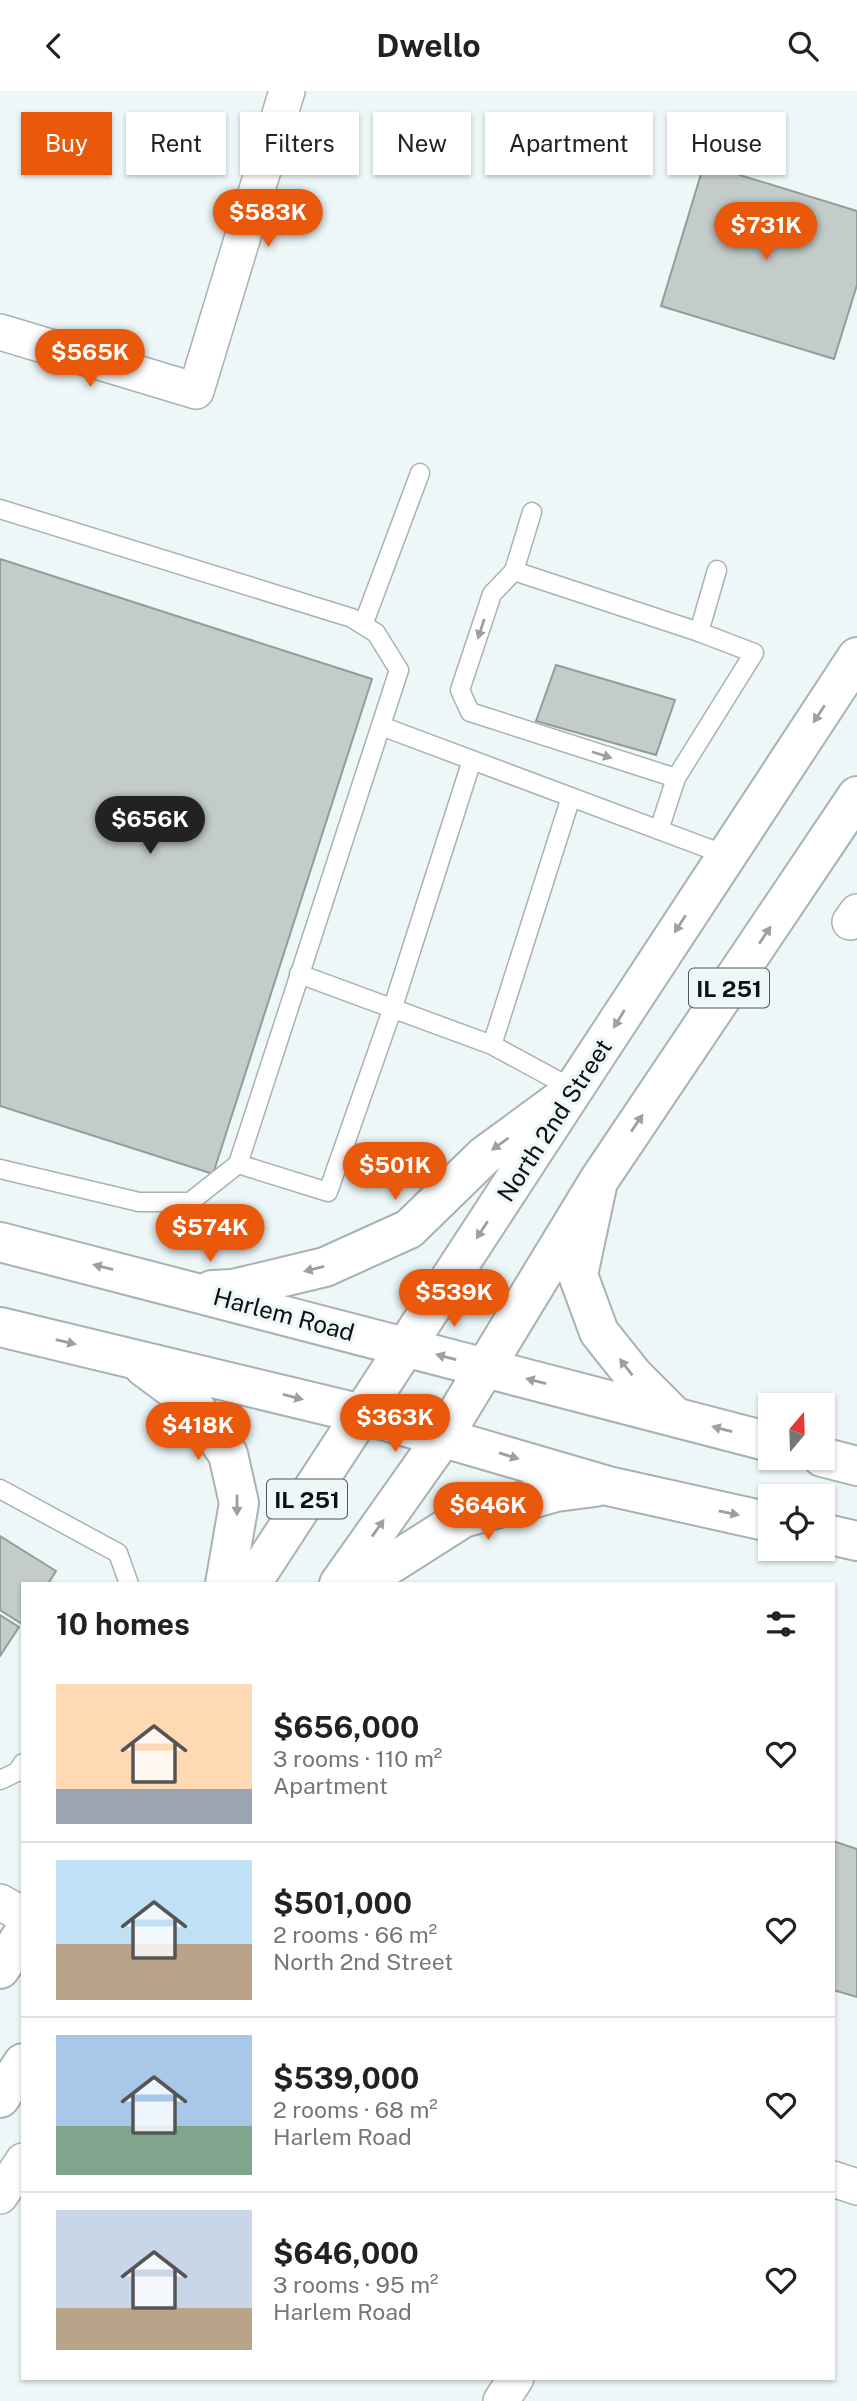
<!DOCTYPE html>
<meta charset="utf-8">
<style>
body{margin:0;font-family:"Public Sans",sans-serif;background:#f2f2f2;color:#222;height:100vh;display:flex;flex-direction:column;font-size:26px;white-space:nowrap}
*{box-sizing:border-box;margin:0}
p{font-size:23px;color:#767676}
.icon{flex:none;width:38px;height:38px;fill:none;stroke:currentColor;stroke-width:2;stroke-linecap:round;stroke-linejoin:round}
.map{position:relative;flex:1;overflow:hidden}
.panel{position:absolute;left:21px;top:1491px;width:814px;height:798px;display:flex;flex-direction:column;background:#fff;border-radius:0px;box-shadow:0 2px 5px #0004}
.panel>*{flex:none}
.top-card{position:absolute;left:21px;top:21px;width:816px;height:63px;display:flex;gap:14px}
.needle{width:46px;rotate:19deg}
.fabs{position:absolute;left:758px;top:1302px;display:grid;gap:14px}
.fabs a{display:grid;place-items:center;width:77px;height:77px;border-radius:0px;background:#fff;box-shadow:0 2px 5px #0004;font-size:35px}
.price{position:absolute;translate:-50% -60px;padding:0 16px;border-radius:24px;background:#ea580c;color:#fff;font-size:23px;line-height:46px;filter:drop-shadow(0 2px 4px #0008)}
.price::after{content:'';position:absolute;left:50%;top:42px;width:21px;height:16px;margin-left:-10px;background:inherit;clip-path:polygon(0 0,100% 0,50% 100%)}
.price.on{background:#222;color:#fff}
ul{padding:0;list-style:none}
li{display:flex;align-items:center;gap:21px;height:175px;padding:0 35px}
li+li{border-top:2px solid #e0e0e0}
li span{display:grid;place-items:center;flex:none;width:196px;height:140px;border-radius:0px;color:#555}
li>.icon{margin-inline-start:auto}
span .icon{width:84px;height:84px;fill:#fffc;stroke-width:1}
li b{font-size:30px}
h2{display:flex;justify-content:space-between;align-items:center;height:84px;padding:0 35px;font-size:30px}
.chip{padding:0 24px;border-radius:0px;background:#fff;box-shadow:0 2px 5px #0004;font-size:24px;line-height:63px}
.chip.on{background:#ea580c;color:#fff}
header{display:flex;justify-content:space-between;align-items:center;height:91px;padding:0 35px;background:#fff;font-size:32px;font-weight:700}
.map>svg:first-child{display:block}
.building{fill:#c3ccc9;stroke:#939c99;stroke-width:2}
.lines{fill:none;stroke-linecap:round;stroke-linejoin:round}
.service-casing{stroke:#a8b2b2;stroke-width:21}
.minor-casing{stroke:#a8b2b2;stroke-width:38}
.secondary-casing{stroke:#a8b2b2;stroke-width:42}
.primary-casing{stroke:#a8b2b2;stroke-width:42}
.service{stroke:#fff;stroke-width:18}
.minor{stroke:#fff;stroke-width:35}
.secondary{stroke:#fff;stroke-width:38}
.primary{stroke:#fff;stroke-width:38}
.oneway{fill:#9e9f9f}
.labels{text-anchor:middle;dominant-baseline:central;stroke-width:7;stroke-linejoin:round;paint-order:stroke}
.shield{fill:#edf7f8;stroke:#505556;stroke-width:2}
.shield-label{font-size:23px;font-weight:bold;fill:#0d1010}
.street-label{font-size:24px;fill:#0d1010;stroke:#edf7f8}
</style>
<header><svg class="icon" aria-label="back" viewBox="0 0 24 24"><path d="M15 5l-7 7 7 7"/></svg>Dwello<svg class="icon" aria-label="search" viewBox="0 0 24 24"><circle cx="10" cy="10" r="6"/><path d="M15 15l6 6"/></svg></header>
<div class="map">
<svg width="857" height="2310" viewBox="0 0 857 2310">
<rect width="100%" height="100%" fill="#edf7f8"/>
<g class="building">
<path d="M704,73l153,47v74l-23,74 -173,-53z"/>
<path d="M0,468l372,120 -159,495 -213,-68z"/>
<path d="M556,574l119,35 -19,55 -120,-34z"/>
<path d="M0,1445l56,35 -8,13h-25l-1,40 -22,-14z"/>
<path d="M0,1524l19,12 -19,29z"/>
<path d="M833,1750l24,8v148l-24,-7z"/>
</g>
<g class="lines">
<g class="service-casing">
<g id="service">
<path d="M0,418l352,109 24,15 23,37 -161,494 -48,38h-51l-139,-33"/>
<path d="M532,421l-18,59 185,61 18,-62"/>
<path d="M514,480l-22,23 -32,96 10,22 206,66"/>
<path d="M363,534l57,-152"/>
<path d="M381,635l345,129"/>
<path d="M659,739l17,-52 78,-125 -55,-21"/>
<path d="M299,883l193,71 83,45"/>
<path d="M492,954l79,-248"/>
<path d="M238,1073l90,28 64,-182 80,-250"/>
<path d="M0,1398l118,64 11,31"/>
<path d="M0,1689l17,-8 6,-9"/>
</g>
</g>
<g class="minor-casing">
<g id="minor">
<path d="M0,241l196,59 91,-300"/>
<path d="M850,831l7,-10"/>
<path d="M0,1811l23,13"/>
<path d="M833,2088l24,8"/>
<path d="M0,2105l23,-35"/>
<path d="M501,2310l15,-23"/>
</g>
</g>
<g class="secondary-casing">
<g id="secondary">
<path d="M597,1095l-19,89 21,57 35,44 38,38"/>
<path d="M0,1151l770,200"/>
<path d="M212,1199l21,-1 92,-22 84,-38 75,-73 86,-63"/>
<path d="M0,1236l362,87 246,72 162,36"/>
<path d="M144,1276l47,35 37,52 11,49 -14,81"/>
<path d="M822,1366l35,9"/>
<path d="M822,1442l35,8"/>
<path d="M362,1493l16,-12 85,-54 93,-26 39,-5"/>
</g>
</g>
<g class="primary-casing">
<g id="primary">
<path d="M251,1493c203,-309 402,-619 606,-927"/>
<path d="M339,1493l104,-147 156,-257 258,-384"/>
<path d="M0,1878l23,-35"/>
<path d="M0,2007l23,-35"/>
</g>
</g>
<use href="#service" class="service"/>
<use href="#minor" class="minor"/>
<use href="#secondary" class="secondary"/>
<use href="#primary" class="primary"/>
</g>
<defs><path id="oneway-solid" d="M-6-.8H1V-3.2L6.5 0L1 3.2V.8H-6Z" transform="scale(1.75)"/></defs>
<g class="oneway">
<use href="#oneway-solid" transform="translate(481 538) rotate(108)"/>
<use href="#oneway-solid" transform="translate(819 623) rotate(123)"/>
<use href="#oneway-solid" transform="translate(602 664) rotate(18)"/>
<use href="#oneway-solid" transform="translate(680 833) rotate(123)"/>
<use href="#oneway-solid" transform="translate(765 844) rotate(-56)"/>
<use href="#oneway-solid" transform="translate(619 928) rotate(122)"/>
<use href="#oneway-solid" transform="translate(637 1032) rotate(-56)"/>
<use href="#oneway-solid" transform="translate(500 1053) rotate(144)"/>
<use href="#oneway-solid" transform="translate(482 1139) rotate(123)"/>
<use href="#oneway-solid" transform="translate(103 1176) rotate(-166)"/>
<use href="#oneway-solid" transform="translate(314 1178) rotate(166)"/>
<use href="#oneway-solid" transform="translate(66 1251) rotate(13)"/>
<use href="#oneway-solid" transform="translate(446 1266) rotate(-165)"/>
<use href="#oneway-solid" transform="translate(626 1276) rotate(-128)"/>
<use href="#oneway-solid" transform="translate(536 1290) rotate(-166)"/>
<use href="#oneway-solid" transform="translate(293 1306) rotate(14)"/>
<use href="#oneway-solid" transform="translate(722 1338) rotate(-165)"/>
<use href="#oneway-solid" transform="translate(509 1365) rotate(17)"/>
<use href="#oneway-solid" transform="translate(237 1414) rotate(90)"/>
<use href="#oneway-solid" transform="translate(729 1422) rotate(12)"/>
<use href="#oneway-solid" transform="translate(378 1437) rotate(-55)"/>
</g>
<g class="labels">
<g class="shield">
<rect x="689" y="877.5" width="80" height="39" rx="5"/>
<rect x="267" y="1388.5" width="80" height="39" rx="5"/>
</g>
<g class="shield-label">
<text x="729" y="897">IL 251</text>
<text x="307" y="1408">IL 251</text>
</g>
<g class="street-label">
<text transform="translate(554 1029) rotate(-57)">North 2nd Street</text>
<text transform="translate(284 1223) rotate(15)">Harlem Road</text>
</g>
</g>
</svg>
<div class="fabs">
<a><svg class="needle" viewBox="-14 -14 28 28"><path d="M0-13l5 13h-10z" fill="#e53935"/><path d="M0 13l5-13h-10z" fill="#767676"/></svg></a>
<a><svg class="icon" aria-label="locate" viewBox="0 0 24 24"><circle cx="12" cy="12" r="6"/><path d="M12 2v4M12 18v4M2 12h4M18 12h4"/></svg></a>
</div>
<b class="price" style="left:268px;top:158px">$583K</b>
<b class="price" style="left:766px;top:171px">$731K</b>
<b class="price" style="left:90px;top:298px">$565K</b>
<b class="price on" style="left:150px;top:765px">$656K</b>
<b class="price" style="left:395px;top:1111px">$501K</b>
<b class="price" style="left:210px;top:1173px">$574K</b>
<b class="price" style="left:454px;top:1238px">$539K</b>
<b class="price" style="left:395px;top:1363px">$363K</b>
<b class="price" style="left:198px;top:1371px">$418K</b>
<b class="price" style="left:488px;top:1451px">$646K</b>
<div class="top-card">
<a class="chip on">Buy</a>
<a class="chip">Rent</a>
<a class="chip">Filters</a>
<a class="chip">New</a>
<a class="chip">Apartment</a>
<a class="chip">House</a>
</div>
<section class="panel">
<h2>10 homes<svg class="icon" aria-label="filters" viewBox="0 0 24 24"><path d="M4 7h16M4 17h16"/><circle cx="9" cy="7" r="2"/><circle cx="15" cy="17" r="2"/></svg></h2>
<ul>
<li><span style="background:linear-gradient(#ffd9b3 75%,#9aa5b1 0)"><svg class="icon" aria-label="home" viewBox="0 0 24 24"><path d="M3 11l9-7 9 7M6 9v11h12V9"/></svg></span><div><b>$656,000</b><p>3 rooms · 110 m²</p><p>Apartment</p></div><svg class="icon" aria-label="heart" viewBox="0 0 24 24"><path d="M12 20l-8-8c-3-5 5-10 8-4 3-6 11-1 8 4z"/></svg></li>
<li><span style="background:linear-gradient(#bfe0f5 60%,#b9a48a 0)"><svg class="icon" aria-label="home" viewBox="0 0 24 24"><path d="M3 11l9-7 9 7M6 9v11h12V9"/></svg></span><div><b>$501,000</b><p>2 rooms · 66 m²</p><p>North 2nd Street</p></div><svg class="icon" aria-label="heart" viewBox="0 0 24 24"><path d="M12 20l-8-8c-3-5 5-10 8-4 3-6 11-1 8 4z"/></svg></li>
<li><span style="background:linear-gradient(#a9c7e8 65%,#7fa58c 0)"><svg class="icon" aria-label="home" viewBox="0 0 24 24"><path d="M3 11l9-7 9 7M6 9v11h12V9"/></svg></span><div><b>$539,000</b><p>2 rooms · 68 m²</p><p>Harlem Road</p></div><svg class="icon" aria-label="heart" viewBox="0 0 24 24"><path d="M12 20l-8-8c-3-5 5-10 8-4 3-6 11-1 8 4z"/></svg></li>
<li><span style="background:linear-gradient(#c9d6e8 70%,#b9a48a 0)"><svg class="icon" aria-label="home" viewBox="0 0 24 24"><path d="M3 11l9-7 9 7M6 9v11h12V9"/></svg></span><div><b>$646,000</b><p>3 rooms · 95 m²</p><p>Harlem Road</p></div><svg class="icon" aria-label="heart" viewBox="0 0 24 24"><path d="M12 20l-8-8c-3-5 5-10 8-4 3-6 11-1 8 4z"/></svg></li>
</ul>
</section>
</div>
